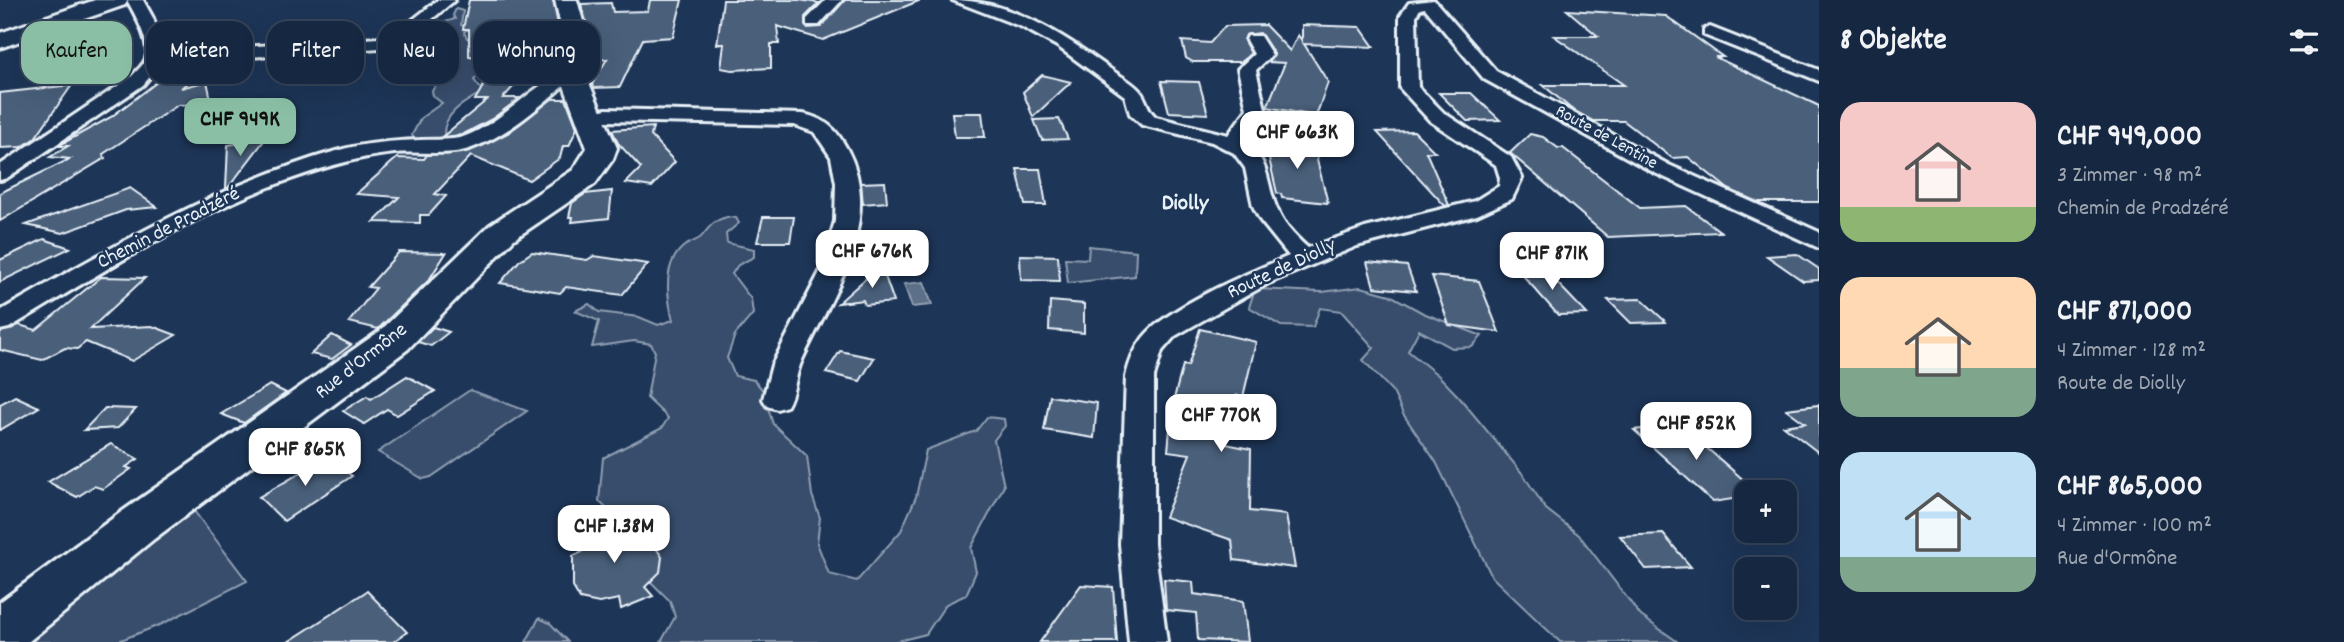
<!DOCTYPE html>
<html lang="de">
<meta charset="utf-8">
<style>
body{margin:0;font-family:Dekko,sans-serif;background:#1f3048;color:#f1f3f6;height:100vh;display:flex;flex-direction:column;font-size:26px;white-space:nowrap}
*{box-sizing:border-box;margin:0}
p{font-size:23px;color:#9ea6b1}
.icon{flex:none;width:38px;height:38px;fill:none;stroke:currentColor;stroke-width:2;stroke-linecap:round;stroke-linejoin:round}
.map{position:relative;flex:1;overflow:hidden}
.panel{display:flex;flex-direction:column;background:#162841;width:525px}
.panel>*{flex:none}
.top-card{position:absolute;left:21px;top:21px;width:665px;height:63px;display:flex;gap:14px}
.fabs{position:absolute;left:1734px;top:480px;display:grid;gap:14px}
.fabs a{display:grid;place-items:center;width:63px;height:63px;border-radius:14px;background:#162841;box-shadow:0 7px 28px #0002,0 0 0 2px #35445a;font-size:35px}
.price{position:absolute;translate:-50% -60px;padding:0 16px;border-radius:14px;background:#fff;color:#222;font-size:23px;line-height:46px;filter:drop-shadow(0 2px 4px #0008)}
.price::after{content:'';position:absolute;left:50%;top:42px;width:21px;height:16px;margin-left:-10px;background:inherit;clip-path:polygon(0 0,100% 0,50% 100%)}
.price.current{background:#8abfa5;color:#111}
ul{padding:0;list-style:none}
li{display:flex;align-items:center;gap:21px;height:175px;padding:0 21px}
li span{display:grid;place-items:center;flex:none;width:196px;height:140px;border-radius:21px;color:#555}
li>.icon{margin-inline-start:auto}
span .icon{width:84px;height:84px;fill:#fffc;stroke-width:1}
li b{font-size:30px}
h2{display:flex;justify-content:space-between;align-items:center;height:84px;padding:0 21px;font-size:30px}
.pill{padding:0 24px;border-radius:21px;background:#162841;box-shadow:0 7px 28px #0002,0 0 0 2px #35445a;font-size:24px;line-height:63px}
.pill.current{background:#8abfa5;color:#111}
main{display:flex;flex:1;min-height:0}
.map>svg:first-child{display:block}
.green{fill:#374d6c;stroke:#909fb2;stroke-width:2}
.water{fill:#5d7089;stroke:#95a4b5;stroke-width:2}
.building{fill:#495e7a;stroke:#e8f1f8;stroke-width:2}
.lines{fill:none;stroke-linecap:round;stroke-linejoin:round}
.street-casing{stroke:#e8f1f8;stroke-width:6}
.secondary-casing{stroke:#e8f1f8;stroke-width:6}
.street{fill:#1d3557;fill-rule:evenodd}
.secondary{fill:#1d3557;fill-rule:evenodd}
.labels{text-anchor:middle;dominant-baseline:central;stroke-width:5;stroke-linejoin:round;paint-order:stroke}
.far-street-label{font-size:18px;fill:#e8f1f8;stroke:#1d3557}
.street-label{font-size:21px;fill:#e8f1f8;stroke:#1d3557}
.neighbourhood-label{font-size:23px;font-weight:bold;fill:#e8f1f8;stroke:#1d3557}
</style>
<main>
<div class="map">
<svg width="1819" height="642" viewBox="0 0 1819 642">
<rect width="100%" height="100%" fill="#1d3557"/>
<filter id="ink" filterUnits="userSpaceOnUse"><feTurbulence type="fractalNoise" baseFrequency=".0143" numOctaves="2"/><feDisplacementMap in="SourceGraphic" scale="14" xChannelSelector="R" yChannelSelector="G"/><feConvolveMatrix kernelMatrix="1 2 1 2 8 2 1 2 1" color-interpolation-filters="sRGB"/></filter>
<g filter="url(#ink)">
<g class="green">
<path d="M456,9l7,2 -2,14 9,3 -6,4 3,6 13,7 -3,16 6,10 -9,9 9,12c-18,10 -40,21 -39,43l-14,8 -14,-1 -4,-7 9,-17 21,-15 -9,-7 -1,-5 7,-11 -7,-11 7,-9 -5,-4 8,-13 -18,-6 12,-12 19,-6 -2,-4z"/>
<path d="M727,217l9,1 3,5 -13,11 1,9 27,6v8l-16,8 -6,9 19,25 2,15 -18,21 -8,23 8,18 19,4 8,9 11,35 34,32 5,39 8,23 -3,25 12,31 28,7 44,-50 15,-34 10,-47 50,-19 11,-14 17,2 1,7 -11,14 10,46 -33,62 5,24 -10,23 -20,9 -20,30 -32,8h-233l14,-25 -5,-16 -20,-20 -8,-42 -11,-21 -20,-5 -12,-12 4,-43 59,-30 6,-10 -21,-20 8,-46 -4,-8 -17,-3 -42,6 7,-26 -24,-10 14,-7 10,8 40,5 19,8 15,-5c-6,-23 -11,-55 10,-73 6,-5 15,-6 19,-11 9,-11 11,-15 25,-19z"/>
<path d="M1089,246l47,5 -1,25 -67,7 -3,-25 23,1z"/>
<path d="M1361,287l29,8 33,18 59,23 -10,11 -20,1 -33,-18 -11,21 31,25 20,21 63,76 24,36 33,26 62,81 37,26h-118l-68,-65 -56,-115 -33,-48 -10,-22 -30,-32 11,-12 -33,-37 -21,-3 -7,19 -32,-1 -32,-19 6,-18 67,3z"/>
<path d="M470,390l57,21 -96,66 -8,2 -45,-27z"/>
<path d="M191,507l56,74 -85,43 -46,18h-99z"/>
<path d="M539,618l11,5 18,19h-42z"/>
</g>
<path class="water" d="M924,282l8,23 -20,2 -8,-23z"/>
<g class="building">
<path d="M469,0h84l8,39v17l-19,-1 -39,43h17l-28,21 -30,16 -20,2 45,-37h-12l11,-19 24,-18 -41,-7v-27h-6z"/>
<path d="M650,0h32l-9,37 -30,2 -23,48 -26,1 -2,-4 15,-25 -12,1 2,-4h-6v-18l-10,-34 30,-1 2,9 35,-1z"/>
<path d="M723,0h76l20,3 -14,14 2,11 14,-1 24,-27h76l-98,40 -46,-14 2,18h-8v24l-39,2 -11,-2 3,-24h-7z"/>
<path d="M1567,10l99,6 57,41h-8l104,49v96h-62l-29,-13 -40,-32 -16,1 -48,-37h-31l-23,-13 -27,-23h81l-70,-49h44z"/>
<path d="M1265,25l25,26 8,-16 4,6v-16l58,2 14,20 -70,-3 24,38 -12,34 -49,-9 18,-44 -17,-1 6,-8 -14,-21 -14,2 -2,6 7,12 -10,9h-48l-7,-4 -4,-17 28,2 15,-17z"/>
<path d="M212,62l-31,26 26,-7 5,23 -34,1 -75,49 2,4 -105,63v-28l70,-34 -20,-2 18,-11h-10l53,-29 70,-53z"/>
<path d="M1042,75l29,7 -38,35 -10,-25z"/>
<path d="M1161,81l38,1 9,32 -39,-2z"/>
<path d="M72,85l-37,53 -13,9 -22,1v-55z"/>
<path d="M1439,93h32l29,27 -33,1z"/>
<path d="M552,99h14l11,29 -8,18h-6l-3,12 -31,22 -58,-24 -36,38 11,2 -17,19h-9v8l-46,-1 25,-25 -43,-3 41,-36 27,1 3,-4 43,-4 38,-18z"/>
<path d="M952,113h30l3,24h-30z"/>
<path d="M1059,119l9,20 -26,1 -8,-20z"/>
<path d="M653,127l-2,9 24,26 -23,25 -26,-4 15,-15 -23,-25 -6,-13z"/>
<path d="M1414,131l21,21h-9l23,53 -4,1 -68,-74z"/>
<path d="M1530,134l13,3 15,11h5l77,60 46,-2 35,26 -113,5 -98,-84z"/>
<path d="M266,138l-38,50h-2l2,-43z"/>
<path d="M1265,141l56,4 -4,15 11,43 -46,-5 -1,-4 -4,-1z"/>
<path d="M1017,169h23l6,36h-21z"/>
<path d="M885,182l2,20 -24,2 -2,-21z"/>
<path d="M130,188l27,19 -31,3 -63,23 -37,-8z"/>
<path d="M612,191l-3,27 -37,4 1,-5h-4l3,-14 13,-9z"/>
<path d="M763,217h31l-4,25h-33z"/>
<path d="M44,239l26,9 -70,34v-22z"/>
<path d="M399,252l47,1 -17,27 -51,49 -29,-7 27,-34 -8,-1z"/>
<path d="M532,252l55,8 7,-4 54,8 -26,31 -56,-8 -6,6 -60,-10 19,-22z"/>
<path d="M1797,254l22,15v11l-16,1 -36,-25z"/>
<path d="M1020,255l38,1 2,25 -39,-1z"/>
<path d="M1367,262l40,4 9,25 -42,-4z"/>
<path d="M881,265l13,37 -29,3 -2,-5 -25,3z"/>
<path d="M1544,269l43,45 -29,1 -40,-45z"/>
<path d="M1432,276l47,5 20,51 -50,-7z"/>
<path d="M101,277l44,1 -55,51 62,-3 24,9 -44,26 -46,-19 -9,7 -12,-1 -23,12 -42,-10v-18l19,-7 17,5z"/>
<path d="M1641,299l23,21 1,2 -34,1 -23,-23z"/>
<path d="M1050,301l34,3v29l-35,-3z"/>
<path d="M433,327l16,5 -18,14 -13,-4z"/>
<path d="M1200,329l56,13 -13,55 -6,-2 -11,49 25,5 -1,62 36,4 9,53 -61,-8 -2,-20 -67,-23 25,-63 -22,-3 4,-45 11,-41 5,1z"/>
<path d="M332,335l19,10 -19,14 -21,-5z"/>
<path d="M840,351l34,7 -14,23 -34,-8z"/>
<path d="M407,376l28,15 -38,24 -10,-6 -23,15 -21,-13 24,-15 4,3z"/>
<path d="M270,385l16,8 -42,30 -23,-9z"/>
<path d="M15,396l24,11 -39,23v-26z"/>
<path d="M1050,396l47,7 -3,35 -50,-8z"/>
<path d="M1819,405v48l-35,-27 21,-3 -19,-14z"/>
<path d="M105,408l31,1 -18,19 -34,2z"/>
<path d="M1679,424l67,58v15l-33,5 -79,-72z"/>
<path d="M111,444l27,15 -12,8 5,2 -28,20 -9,-3 -17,11 -29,-15z"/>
<path d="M328,457l24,19 -68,45 -25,-24z"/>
<path d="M605,518l14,15 7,-4 28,16 8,12 -2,15 -15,15 8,9 -32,13 -2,-10 -20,4 -19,-4 -7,-12v-31l9,-4 -9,-17z"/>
<path d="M1663,534l28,33 -45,2 -26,-33z"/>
<path d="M1164,579l29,3 1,12 49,7 5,41 -50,-2 -2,-27 -30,-3z"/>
<path d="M1081,585l32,2 4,55h-77z"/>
<path d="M367,591l40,41 -14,10h-105z"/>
</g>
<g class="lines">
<g class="street-casing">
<g id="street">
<path d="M127,0h16l10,18 11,34 214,-14 23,-9 37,-29h17l-42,35 -32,13 -220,15 -18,22 -136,93 -7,2v-15l131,-88c5,-6 16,-14 16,-23 1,-16 -12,-40 -20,-54z"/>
<path d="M826,0h16l-23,25h-12v-6z"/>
<path d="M952,0c58,0 112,35 157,68 9,7 22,13 30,22 8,8 7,19 17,27l72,18 19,-26 -9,-40 16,-15 -8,-14 2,-4h12l12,19 -16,15 9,39 -22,33c26,15 23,38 32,62 6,18 19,32 33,44l57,-20 110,-27 24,-15 1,-8 -4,-13 -66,-44 -30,-33v-72l9,-13 25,-3 62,71 173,94 150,67v16l-164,-75 -171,-94 -59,-71 -5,1 -4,7 2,71 26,26 67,44 11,21 -10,21 -35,16 -120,31 -88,37 -94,53 -13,15 -8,26v167l13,98h-38l-9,-98 6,-167c3,-14 8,-27 17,-39 25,-32 108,-66 146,-82l-29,-36 -7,-14 -8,-38 -11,-15 -22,-11 -70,-17 -12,-11 -5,-18 -68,-50 -35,-19z"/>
<path d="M1710,27l109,43v11l-115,-46v-6z"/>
<path d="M575,69l6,1 3,4c-6,7 -15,7 -22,13 -28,24 -57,50 -93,62 -22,7 -51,2 -74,4 -41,4 -80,17 -118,31 -92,34 -184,94 -268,144l-9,2v-19c108,-62 215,-125 336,-160 27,-8 56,-10 84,-11 13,-1 30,1 43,-3 43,-15 72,-58 112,-68z"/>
<path d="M606,109l197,5c22,5 33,14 44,35 38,71 -16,148 -45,211 -7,15 -7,33 -15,46l-10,3 -10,-3 -4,-7 9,-34 48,-93 15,-51 1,-38 -5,-26 -17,-25 -20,-7 -188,-4 -15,3 -10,-6 3,-4z"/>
</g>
</g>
<g class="secondary-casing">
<g id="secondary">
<path d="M95,0h33l-3,5 -125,43v-15z"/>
<path d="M555,0h22l11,39 1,44 28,65 -4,11 -18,25 -81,55 -106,110 -254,190 -126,103h-28v-40l120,-89 260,-182 110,-106 83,-55 14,-22 -24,-65 1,-44z"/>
</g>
</g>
<use href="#street" class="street"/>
<use href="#secondary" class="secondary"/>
</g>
</g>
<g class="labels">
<g class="far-street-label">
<text transform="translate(1606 138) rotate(29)">Route de Lentine</text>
</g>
<g class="street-label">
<text transform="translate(169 229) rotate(-27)">Chemin de Pradzéré</text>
<text transform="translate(1282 270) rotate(-25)">Route de Diolly</text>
<text transform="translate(362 362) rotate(-38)">Rue d'Ormône</text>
</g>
<g class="neighbourhood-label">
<text x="1185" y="204">Diolly</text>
</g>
</g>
</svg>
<div class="fabs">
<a>+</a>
<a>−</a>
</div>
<b class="price current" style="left:240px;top:158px">CHF 949K</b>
<b class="price" style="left:1297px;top:171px">CHF 663K</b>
<b class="price" style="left:872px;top:290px">CHF 676K</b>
<b class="price" style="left:1552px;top:292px">CHF 871K</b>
<b class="price" style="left:1221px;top:454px">CHF 770K</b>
<b class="price" style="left:1696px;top:462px">CHF 852K</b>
<b class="price" style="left:305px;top:488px">CHF 865K</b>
<b class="price" style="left:614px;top:565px">CHF 1.38M</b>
<div class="top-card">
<a class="pill current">Kaufen</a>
<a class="pill">Mieten</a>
<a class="pill">Filter</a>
<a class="pill">Neu</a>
<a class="pill">Wohnung</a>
</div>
</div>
<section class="panel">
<h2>8 Objekte<svg class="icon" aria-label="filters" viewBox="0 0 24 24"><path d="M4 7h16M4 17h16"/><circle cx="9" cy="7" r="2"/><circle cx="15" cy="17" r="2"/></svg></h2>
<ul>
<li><span style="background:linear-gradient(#f6c9c9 75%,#8fb573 0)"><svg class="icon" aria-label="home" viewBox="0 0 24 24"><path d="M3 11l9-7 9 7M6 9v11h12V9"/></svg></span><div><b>CHF 949,000</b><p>3 Zimmer · 98 m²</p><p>Chemin de Pradzéré</p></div></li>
<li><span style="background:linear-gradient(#ffd9b3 65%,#7fa58c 0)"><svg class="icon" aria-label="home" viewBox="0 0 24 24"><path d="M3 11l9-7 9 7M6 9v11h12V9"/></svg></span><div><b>CHF 871,000</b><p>4 Zimmer · 128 m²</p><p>Route de Diolly</p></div></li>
<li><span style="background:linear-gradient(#bfe0f5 75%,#7fa58c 0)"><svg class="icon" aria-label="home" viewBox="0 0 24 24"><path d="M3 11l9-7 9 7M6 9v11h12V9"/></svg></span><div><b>CHF 865,000</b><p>4 Zimmer · 100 m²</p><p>Rue d'Ormône</p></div></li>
</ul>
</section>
</main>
